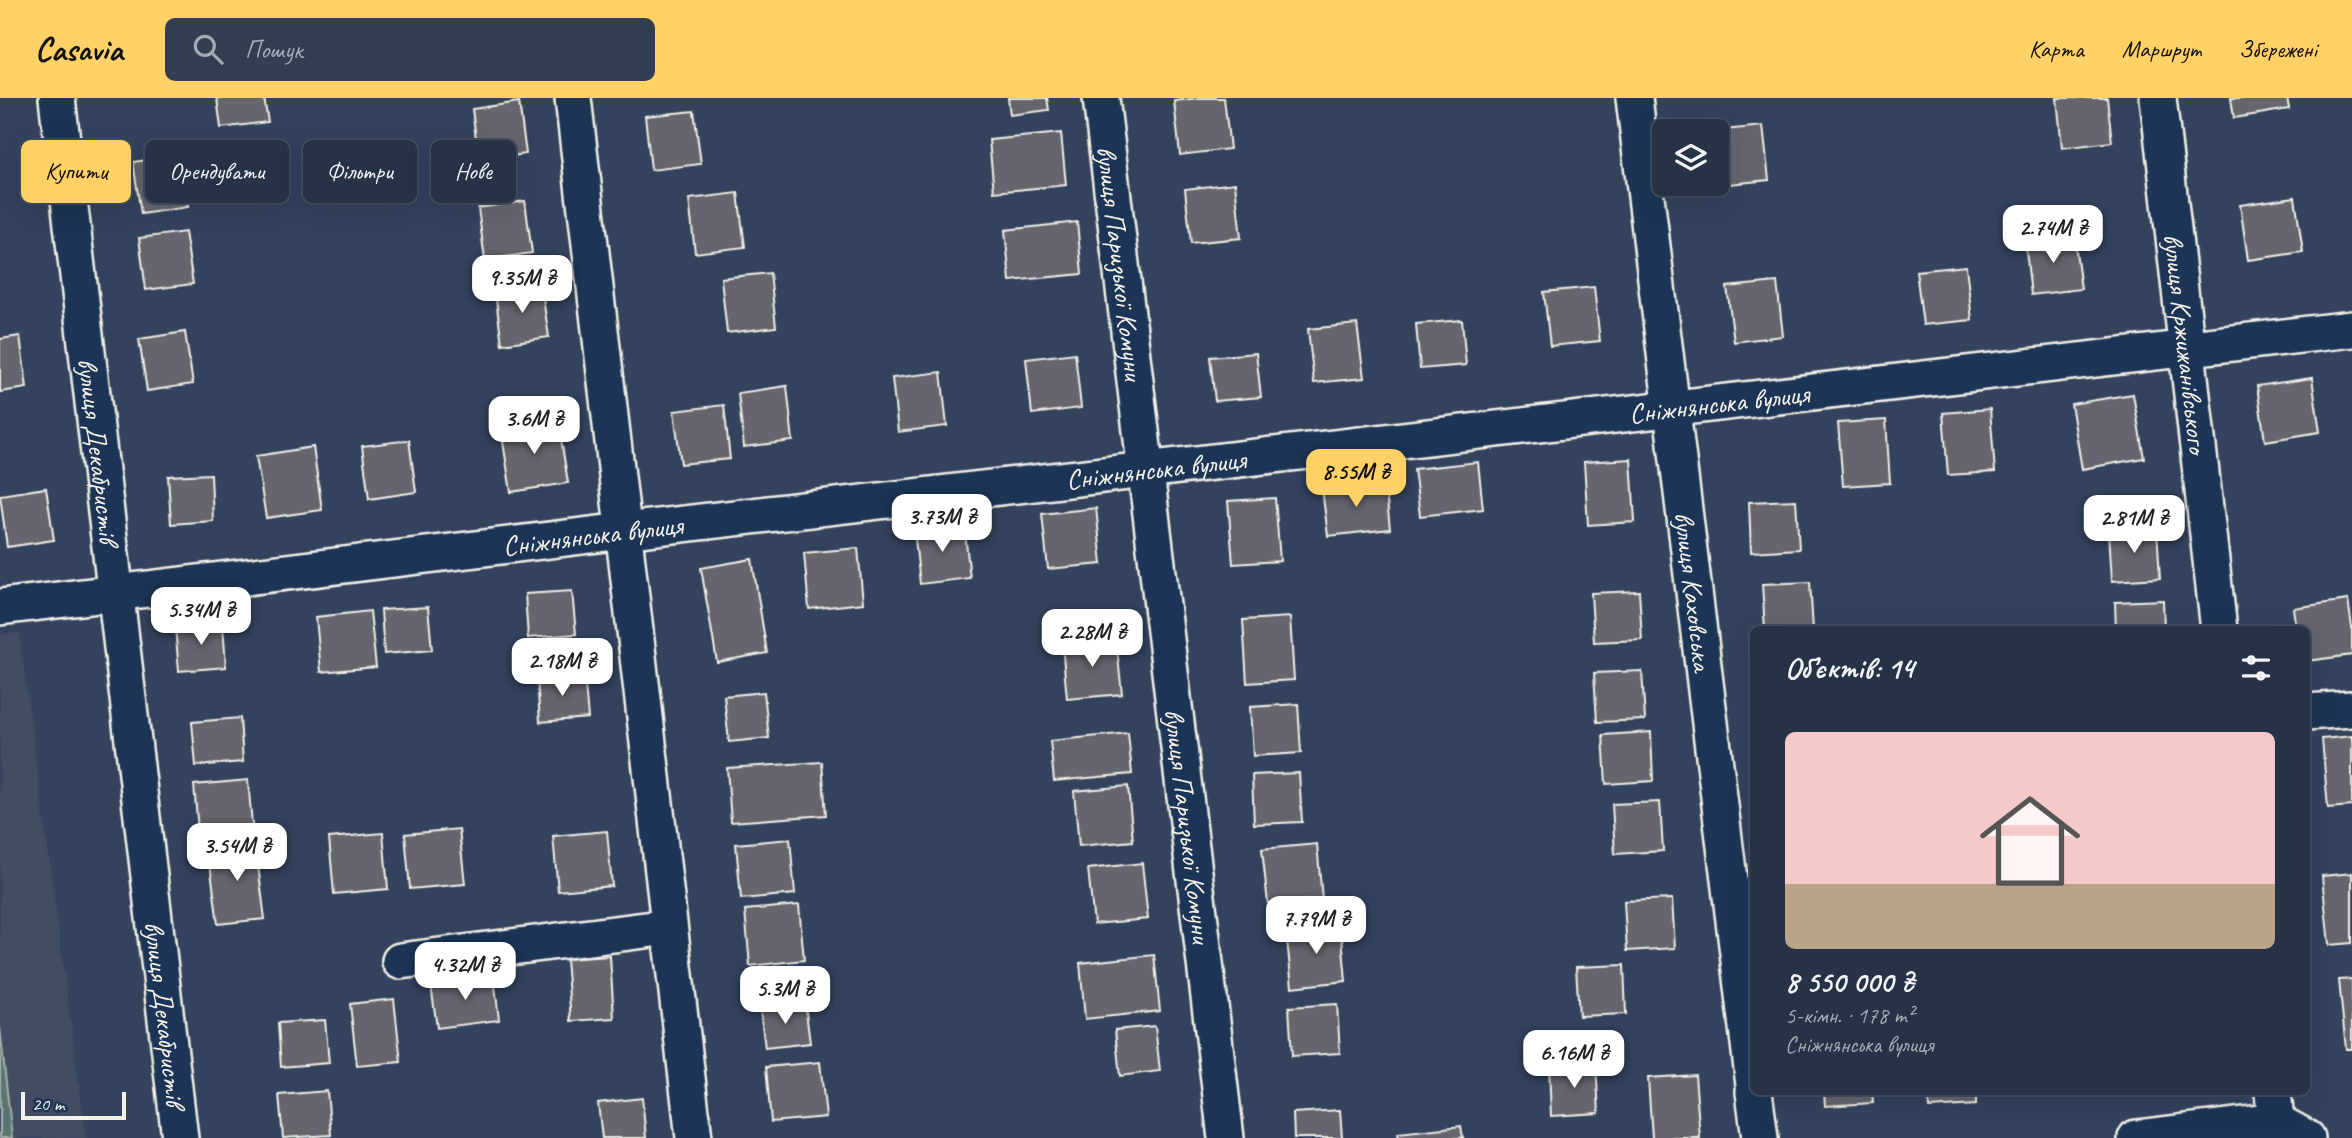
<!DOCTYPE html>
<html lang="uk">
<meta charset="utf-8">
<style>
body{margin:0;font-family:Caveat,sans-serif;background:#323e51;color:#f1f3f6;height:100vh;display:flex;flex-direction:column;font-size:26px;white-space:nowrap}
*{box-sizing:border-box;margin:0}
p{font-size:23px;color:#a4aab3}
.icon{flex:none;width:38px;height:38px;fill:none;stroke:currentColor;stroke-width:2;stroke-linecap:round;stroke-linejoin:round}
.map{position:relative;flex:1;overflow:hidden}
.details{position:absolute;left:1750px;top:528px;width:560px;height:469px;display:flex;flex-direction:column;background:#263246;border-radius:10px;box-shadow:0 7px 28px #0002,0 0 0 2px #424d5f}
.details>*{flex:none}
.banner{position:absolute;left:21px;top:42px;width:665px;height:63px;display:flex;gap:14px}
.tools{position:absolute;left:1652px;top:21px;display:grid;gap:14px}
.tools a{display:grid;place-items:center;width:77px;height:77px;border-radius:10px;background:#263246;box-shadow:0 7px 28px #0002,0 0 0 2px #424d5f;font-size:35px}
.scale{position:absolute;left:21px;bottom:18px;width:105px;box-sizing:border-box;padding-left:7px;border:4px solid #f4f1e8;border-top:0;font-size:19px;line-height:24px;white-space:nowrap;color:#f4f1e8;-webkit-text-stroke:5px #1d3557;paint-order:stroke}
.price{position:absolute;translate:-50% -60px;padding:0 16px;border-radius:14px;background:#fff;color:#222;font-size:23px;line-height:46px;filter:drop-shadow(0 2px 4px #0008)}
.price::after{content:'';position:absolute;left:50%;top:42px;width:21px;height:16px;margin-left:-10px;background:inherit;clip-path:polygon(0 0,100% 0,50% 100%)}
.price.active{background:#ffd166;color:#111}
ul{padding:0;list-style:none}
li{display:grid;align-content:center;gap:14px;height:371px;padding:0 35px}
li+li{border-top:2px solid #424d5f}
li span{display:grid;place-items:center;height:217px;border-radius:10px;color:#555}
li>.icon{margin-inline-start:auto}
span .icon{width:126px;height:126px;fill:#fffc;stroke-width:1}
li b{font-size:30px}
h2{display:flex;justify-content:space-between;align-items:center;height:84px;padding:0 35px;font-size:30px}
.chip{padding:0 24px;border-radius:10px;background:#263246;box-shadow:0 7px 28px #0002,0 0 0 2px #424d5f;font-size:24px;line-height:63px}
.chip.active{background:#ffd166;color:#111}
header{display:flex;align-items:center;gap:42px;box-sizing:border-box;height:98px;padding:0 35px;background:#ffd166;color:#111}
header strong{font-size:33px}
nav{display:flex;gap:38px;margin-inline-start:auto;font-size:24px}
.search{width:490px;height:63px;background:#323e51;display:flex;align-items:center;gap:18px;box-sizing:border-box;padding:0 24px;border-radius:10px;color:#a4aab3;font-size:26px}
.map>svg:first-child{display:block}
.built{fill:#424d63}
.green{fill:#5a7471;stroke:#a7b2ac;stroke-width:2}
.building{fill:#65656e;stroke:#f4f1e8;stroke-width:2}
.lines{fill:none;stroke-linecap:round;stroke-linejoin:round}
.street-casing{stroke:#f4f1e8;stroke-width:40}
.street{stroke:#1d3557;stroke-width:35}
.labels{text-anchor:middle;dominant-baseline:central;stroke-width:7;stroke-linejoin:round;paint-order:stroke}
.street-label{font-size:28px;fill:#f4f1e8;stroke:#1d3557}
</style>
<header>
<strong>Casavia</strong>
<div class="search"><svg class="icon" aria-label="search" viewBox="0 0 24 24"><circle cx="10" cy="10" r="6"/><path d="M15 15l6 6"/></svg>Пошук</div>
<nav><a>Карта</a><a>Маршрут</a><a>Збережені</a></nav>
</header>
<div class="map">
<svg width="2352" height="1040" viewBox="0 0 2352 1040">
<rect width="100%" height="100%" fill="#33435e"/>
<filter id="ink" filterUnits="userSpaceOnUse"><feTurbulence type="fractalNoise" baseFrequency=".0143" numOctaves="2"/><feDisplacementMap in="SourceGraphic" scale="14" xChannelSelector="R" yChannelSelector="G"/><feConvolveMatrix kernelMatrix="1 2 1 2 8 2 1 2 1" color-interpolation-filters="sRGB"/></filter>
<g filter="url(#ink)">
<path class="built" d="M19,534l67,506h-86v-503z"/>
<path class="green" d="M0,929l12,111h-12z"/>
<g class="building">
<path d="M217,0h47l4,24 -47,6z"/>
<path d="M1008,0h39l2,12 -39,5z"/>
<path d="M1199,0h25l6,51 -50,6 -6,-54z"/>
<path d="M2057,0h50l5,44 -50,6z"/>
<path d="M2231,0h56l2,11 -55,9z"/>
<path d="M519,4l7,52 -47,7 -7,-52z"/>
<path d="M694,13l7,53 -50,6 -6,-54z"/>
<path d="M1763,28l6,54 -49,5 -3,-54h-3z"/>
<path d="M1061,35l5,52 -72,7 -5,-52z"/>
<path d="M181,57l7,52 -47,7 -8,-52z"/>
<path d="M1235,85l6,55 -50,5 -6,-54z"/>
<path d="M738,95l7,54 -50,6 -6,-54z"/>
<path d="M2295,99l8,55 -55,8 -8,-55z"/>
<path d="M525,103l7,52 -47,7 -7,-52z"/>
<path d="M1077,124l5,52 -72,7 -5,-51z"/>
<path d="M185,134l8,52 -47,6 -7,-52z"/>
<path d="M2074,138l7,53 -50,6 -6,-54z"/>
<path d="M1966,168l6,54 -49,5 -7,-54z"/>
<path d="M770,175l6,54 -49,6 -6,-55z"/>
<path d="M1777,184l6,54 -49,6 -7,-55z"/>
<path d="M541,187l8,52 -47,7 -7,-52z"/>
<path d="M1594,189l6,54 -50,5 -6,-54z"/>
<path d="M1462,222l4,45 -46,4 -4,-45z"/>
<path d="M1357,226l7,54 -50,5 -6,-54z"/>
<path d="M185,234l8,52 -46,7 -8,-52z"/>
<path d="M20,238l7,52 -27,4v-53z"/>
<path d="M1075,255l6,55 -49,6 -6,-55z"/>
<path d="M1256,255l5,44 -46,4 -5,-44z"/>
<path d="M941,274l6,54 -49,6 -6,-54z"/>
<path d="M2312,280l8,54 -55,9 -8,-55z"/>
<path d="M787,288l6,55 -49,6 -6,-54z"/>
<path d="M2133,296l11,64 -62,11 -11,-65z"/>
<path d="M724,307l6,54 -49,5 -7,-53z"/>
<path d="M1990,311l5,63 -47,3 -5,-62z"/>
<path d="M558,322l10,63 -57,9 -10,-63z"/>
<path d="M1886,322l4,63 -47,3 -5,-63z"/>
<path d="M409,342l7,52 -47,7 -7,-53z"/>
<path d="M313,349l9,63 -56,8 -10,-62z"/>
<path d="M1631,361l4,63 -47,3 -4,-63z"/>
<path d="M1478,364l5,47 -63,7 -6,-47z"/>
<path d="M211,376l2,47 -42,3 -3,-48z"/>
<path d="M1385,384l5,47 -62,7 -6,-47z"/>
<path d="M46,390l8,52 -47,7 -7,-52z"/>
<path d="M1275,400l5,63 -47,3 -5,-63z"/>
<path d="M1796,402l3,49 -48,3 -2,-50z"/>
<path d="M1096,410l6,56 -54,5 -6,-55z"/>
<path d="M964,426l6,54 -50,6 -6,-54z"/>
<path d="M2157,431l3,49 -48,3 -3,-49z"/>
<path d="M858,450l5,55 -54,6 -5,-56z"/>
<path d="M752,461l15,94 -50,9 -16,-94z"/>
<path d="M1810,484l3,48h-48l-3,-46z"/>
<path d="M572,493l4,43 -48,4 -3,-44z"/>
<path d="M1639,493l3,49 -48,2 -3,-49z"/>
<path d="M2163,502l1,30h-48l-1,-28z"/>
<path d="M2348,502l4,27v28l-46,6v-31h-10l-3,-22z"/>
<path d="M428,509l4,43 -48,4 -3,-44z"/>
<path d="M370,513l6,56 -55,5 -5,-55z"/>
<path d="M1290,519l4,63 -47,3 -4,-63z"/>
<path d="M223,526l3,43 -47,4 -4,-44z"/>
<path d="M1116,541l6,55 -55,5 -5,-55z"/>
<path d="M1642,573l3,49 -48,2 -3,-49z"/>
<path d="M584,576l4,44 -48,4 -3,-44z"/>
<path d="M764,594l5,46 -40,4 -5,-46z"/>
<path d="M1298,606l3,49 -48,3 -3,-49z"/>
<path d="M240,620l3,44 -47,4 -4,-44z"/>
<path d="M1651,634l2,49 -47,3 -3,-49z"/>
<path d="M1128,635l4,41 -78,7 -4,-40z"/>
<path d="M2352,638v70l-24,2 -6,-69z"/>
<path d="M822,664l4,53 -95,7 -4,-54z"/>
<path d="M1299,675l3,49 -48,2 -2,-49z"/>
<path d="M248,682l5,55 -54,6 -5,-56z"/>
<path d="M1128,688l5,55 -54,5 -5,-55z"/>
<path d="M1660,704l3,49 -48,3 -3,-50z"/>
<path d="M459,731l6,55 -55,5 -5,-55z"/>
<path d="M607,733l5,55 -54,5 -5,-55z"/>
<path d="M383,735l5,56 -54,5 -5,-56z"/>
<path d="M790,741l5,55 -54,5 -5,-55z"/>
<path d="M255,744l10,77 -47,5 -10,-76z"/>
<path d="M1317,746l5,55 -54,5 -6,-55z"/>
<path d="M1142,765l6,56 -54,5 -6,-55z"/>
<path d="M2352,775v70l-23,2 -7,-69z"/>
<path d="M1672,801l3,49 -48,3 -3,-50z"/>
<path d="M799,807l5,55 -54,6 -5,-56z"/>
<path d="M1341,828l5,55 -54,6 -6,-56z"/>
<path d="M1154,857l6,56 -75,8 -5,-56z"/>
<path d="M610,858l4,62 -43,3 -5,-62z"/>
<path d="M1624,867l2,49 -47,2 -3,-49z"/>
<path d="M494,879l5,43 -62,8 -6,-43z"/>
<path d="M2352,881v70h-6l-7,-69z"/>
<path d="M394,901l7,63 -44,4 -7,-62z"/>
<path d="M805,906l5,39 -45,5 -5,-39z"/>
<path d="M1337,906l3,49 -48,3 -3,-49z"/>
<path d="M325,922l4,43 -48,4 -3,-44z"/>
<path d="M1155,928l5,45 -40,5 -5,-46z"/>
<path d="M820,964l6,55 -55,5 -5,-55z"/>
<path d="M1596,966l3,49 -48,3 -2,-50z"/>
<path d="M1695,977l5,63h-48l-4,-60z"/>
<path d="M327,993l4,44 -48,3 -4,-43z"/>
<path d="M1824,994h48l1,11 -48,3z"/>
<path d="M1928,994h48v13l-47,3z"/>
<path d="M642,1000l4,40h-44l-4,-35z"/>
<path d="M1340,1012l2,28h-48l-1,-25z"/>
<path d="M1461,1028l2,12h-64l-1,-5z"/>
</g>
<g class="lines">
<g class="street-casing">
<g id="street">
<path id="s1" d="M57,0l123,1040"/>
<path d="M573,0l121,1040"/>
<path id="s2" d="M1101,0l125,1040"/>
<path id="s3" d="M1634,0l120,987"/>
<path id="s4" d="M2158,0l61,532"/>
<path id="s5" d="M0,509l623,-76 1729,-202"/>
<path d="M2306,614l46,-3"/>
<path d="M400,863l269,-34"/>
<path d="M1754,994l6,46"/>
<path d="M2273,994l3,29"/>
<path d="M2136,1040l140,-17 31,17"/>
</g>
</g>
<use href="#street" class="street"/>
</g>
</g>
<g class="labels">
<g class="street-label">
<text stroke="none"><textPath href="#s2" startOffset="166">вулиця Паризької Комуни</textPath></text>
<text stroke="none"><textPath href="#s4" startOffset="247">вулиця Кржижанівського</textPath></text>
<text stroke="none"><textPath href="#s5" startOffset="1731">Сніжнянська вулиця</textPath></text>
<text stroke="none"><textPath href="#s1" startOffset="355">вулиця Декабристів</textPath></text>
<text stroke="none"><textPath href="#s5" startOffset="1164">Сніжнянська вулиця</textPath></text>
<text stroke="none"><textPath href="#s5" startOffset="597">Сніжнянська вулиця</textPath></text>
<text stroke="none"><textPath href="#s3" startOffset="497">вулиця Каховська</textPath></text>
<text stroke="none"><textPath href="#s2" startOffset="733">вулиця Паризької Комуни</textPath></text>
<text stroke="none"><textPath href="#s1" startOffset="922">вулиця Декабристів</textPath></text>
</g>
</g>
</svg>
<div class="tools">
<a><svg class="icon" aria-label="layers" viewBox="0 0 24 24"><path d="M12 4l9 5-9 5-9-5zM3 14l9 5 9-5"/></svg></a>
</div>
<div class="scale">20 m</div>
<b class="price" style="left:2053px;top:167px">2.74M ₴</b>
<b class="price" style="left:522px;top:217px">9.35M ₴</b>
<b class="price" style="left:534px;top:358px">3.6M ₴</b>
<b class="price active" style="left:1356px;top:411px">8.55M ₴</b>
<b class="price" style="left:942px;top:456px">3.73M ₴</b>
<b class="price" style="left:2134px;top:457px">2.81M ₴</b>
<b class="price" style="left:201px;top:549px">5.34M ₴</b>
<b class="price" style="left:1092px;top:571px">2.28M ₴</b>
<b class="price" style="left:562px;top:600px">2.18M ₴</b>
<b class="price" style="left:237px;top:785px">3.54M ₴</b>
<b class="price" style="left:1316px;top:858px">7.79M ₴</b>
<b class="price" style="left:465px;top:904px">4.32M ₴</b>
<b class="price" style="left:785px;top:928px">5.3M ₴</b>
<b class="price" style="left:1574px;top:992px">6.16M ₴</b>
<div class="banner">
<a class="chip active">Купити</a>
<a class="chip">Орендувати</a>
<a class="chip">Фільтри</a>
<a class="chip">Нове</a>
</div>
<section class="details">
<h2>Об’єктів: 14<svg class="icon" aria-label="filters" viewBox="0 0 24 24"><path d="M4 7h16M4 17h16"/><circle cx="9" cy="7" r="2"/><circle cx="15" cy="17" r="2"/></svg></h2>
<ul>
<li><span style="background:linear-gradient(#f6c9c9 70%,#b9a48a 0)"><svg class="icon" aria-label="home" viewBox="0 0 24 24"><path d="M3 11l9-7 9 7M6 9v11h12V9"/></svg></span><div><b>8 550 000 ₴</b><p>5-кімн. · 178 m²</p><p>Сніжнянська вулиця</p></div></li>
</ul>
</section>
</div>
